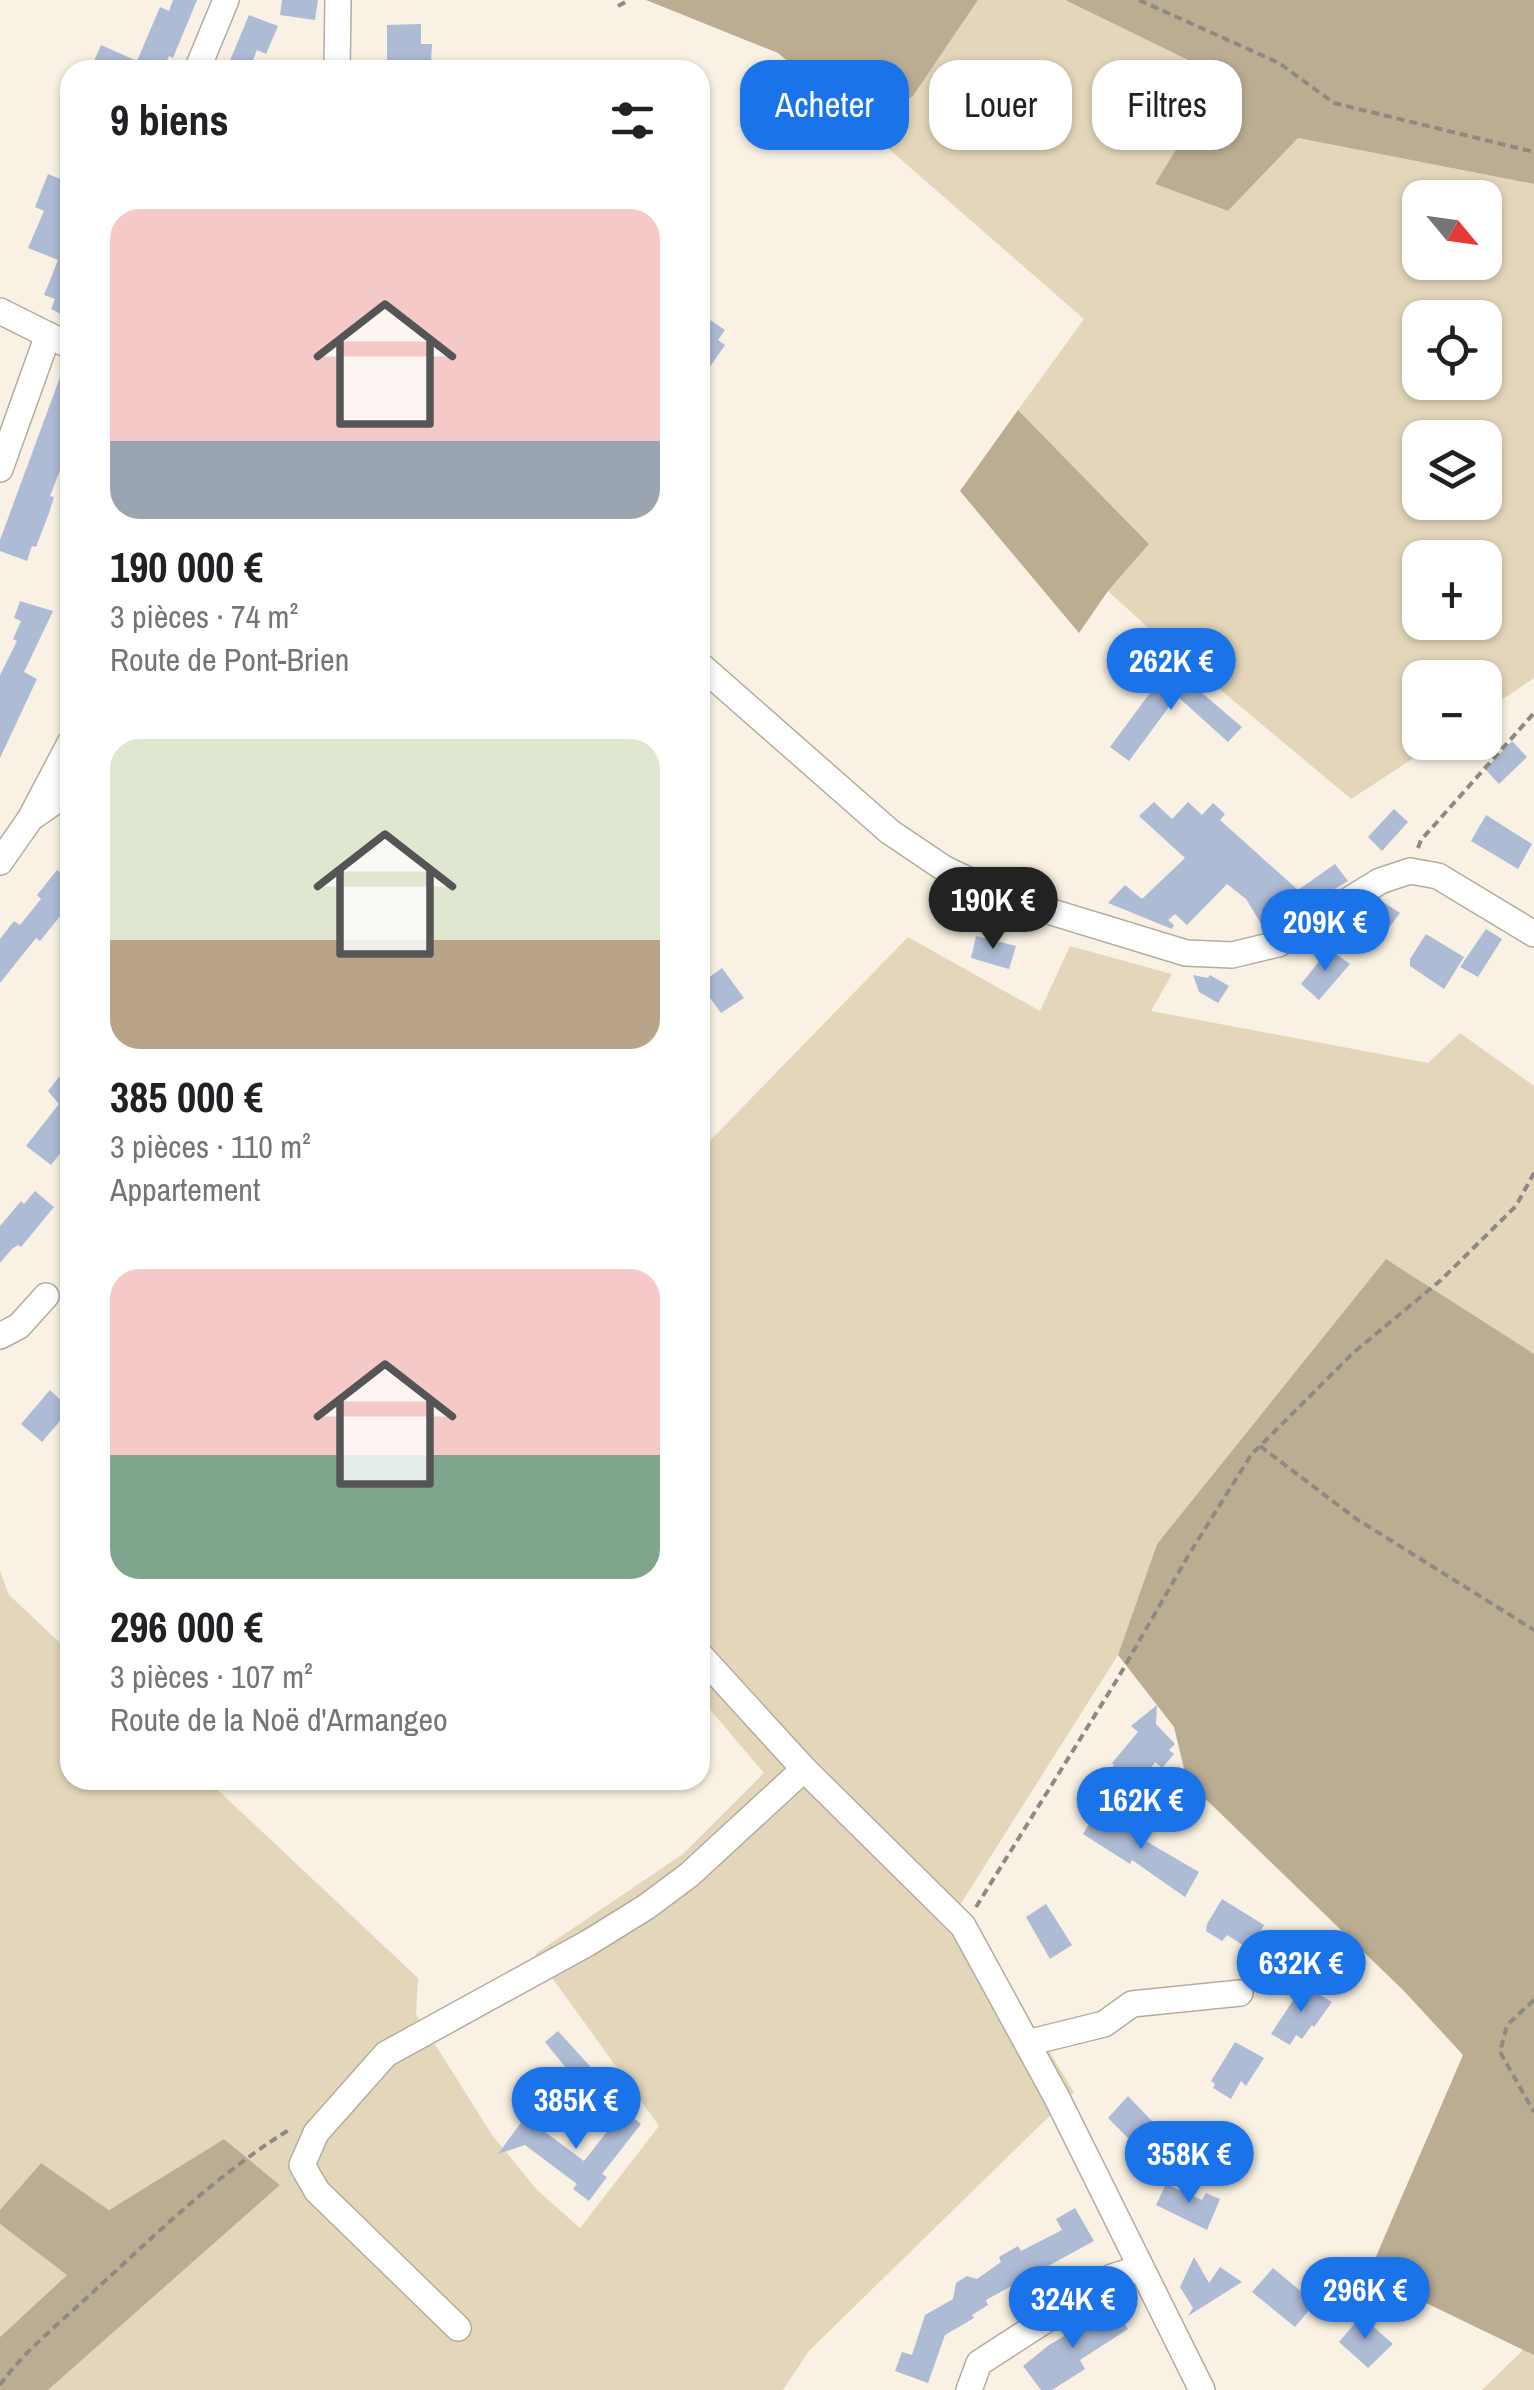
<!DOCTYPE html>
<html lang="fr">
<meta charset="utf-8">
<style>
body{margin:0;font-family:"Archivo Narrow",sans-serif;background:#f2f2f2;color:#202124;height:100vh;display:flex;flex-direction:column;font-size:38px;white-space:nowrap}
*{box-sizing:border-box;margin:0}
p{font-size:32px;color:#757577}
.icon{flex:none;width:55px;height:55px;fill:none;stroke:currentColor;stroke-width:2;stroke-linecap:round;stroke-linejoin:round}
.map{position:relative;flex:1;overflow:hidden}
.sheet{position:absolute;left:60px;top:60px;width:650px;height:1730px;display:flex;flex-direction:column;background:#fff;border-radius:30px;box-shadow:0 2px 8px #0004}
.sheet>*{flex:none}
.top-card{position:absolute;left:740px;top:60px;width:642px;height:90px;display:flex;gap:20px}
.needle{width:65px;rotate:119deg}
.controls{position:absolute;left:1402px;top:180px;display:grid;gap:20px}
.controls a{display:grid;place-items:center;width:100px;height:100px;border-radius:20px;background:#fff;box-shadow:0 2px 8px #0004;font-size:50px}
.price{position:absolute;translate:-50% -85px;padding:0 22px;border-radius:35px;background:#1a73e8;color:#fff;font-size:32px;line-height:65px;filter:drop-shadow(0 2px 5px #0008)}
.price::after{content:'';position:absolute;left:50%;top:60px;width:30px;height:22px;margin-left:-15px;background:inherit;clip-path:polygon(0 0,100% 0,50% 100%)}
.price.selected{background:#222;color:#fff}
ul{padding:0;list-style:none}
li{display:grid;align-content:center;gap:20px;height:530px;padding:0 50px}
li span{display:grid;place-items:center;height:310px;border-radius:30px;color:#555}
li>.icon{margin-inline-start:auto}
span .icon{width:180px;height:180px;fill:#fffc;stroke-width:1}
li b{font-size:42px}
h2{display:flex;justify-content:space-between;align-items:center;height:120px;padding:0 50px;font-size:42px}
.chip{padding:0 35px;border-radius:30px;background:#fff;box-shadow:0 2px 8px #0004;font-size:35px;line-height:90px}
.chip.selected{background:#1a73e8;color:#fff}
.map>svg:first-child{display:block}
.green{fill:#e3d6bb;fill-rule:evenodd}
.forest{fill:#baad92}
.building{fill:#aebbd5}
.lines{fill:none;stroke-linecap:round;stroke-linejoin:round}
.minor-casing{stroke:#b4ad9f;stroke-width:28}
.path{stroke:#8f8a81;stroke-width:4;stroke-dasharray:8 5;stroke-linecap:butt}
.minor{stroke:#fff;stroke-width:25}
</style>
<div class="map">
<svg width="1534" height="2390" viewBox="0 0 1534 2390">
<rect width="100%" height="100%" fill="#f9f2e4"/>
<g class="green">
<path d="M978,0h87l157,76 -67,108 73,27 70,-73 236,46v494l-49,33v-33h-65v64l17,1 -86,56 -184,-154 -59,-54 41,-47 -131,-134 66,-91 -217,-189 46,-34zM1420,198h65v64h-65zM1420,318h65v64h-65zM1420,438h65v64h-65zM1420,558h65v64h-65z"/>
<path d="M908,937l132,74 30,-65 102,28 -21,37 277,52 32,-30 74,53v268l-148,-95 -229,285 -39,111 -158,250 114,187 -265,259 -26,39h-735l232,-205 -56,-46 -115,71 -68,-47 -41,47v-639l9,24 61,57v128h137l211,198 -2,36 76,121 45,55 43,38 79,-102 -124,-172 148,-100 81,-81 -64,-75v-547z"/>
<path d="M0,2224l68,50 -68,63z"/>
<path d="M1524,2349l10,6v35h-52z"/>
</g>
<g class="forest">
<path d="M646,0h332l-65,96 -46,34 -89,-77z"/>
<path d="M1065,0h469v184l-236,-46 -70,73 -73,-27 66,-108z"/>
<path d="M1018,410l131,134 -41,47 -29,42 -119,-142z"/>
<path d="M1386,1259l148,95v1001l-166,-80 95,-220 -59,-64 -217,-210 -13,-54 -56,-72 39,-111z"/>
<path d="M224,2139l56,46 -232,205h-48v-53l67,-62 -67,-51v-14l41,-47 68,47z"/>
</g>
<g class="building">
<path d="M173,0h24l-24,58 -4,-2 -7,14h-72l11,-25 36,16 23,-54 9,4z"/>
<path d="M282,0h36l-3,20 -35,-5z"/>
<path d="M249,15l29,11 -12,28 -9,-4 -8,20h-23z"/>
<path d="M421,24v20h11l-1,19 -44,1v-39z"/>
<path d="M48,174l22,9v136l-19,-10 4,-10 -11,-4 14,-35 -30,-12 16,-37 -9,-4z"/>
<path d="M700,313l25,17 -7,10 7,5 -25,36z"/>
<path d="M66,361l4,1v82l-20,52 4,1 -5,16 -13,34 -4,-1 -5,15 -27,-10v-11z"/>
<path d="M20,601l33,10 -29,61 13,7 -37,79v-83l17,-34 -4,-2 8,-18 -7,-3z"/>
<path d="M1170,666l72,61 -14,15 -51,-46 -48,65 -19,-14z"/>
<path d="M1512,741l15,16 -28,27 -14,-15z"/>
<path d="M1154,802l18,17 16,-17 14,13 11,-12 12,11 -5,6 78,70 37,-26 13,17 -83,49 -19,-31 -19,-15 -40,41 -12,-11 -7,6 6,5 -2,4 -64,-26 17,-18 17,14 43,-41 -46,-42z"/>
<path d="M1394,809l14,13 -26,29 -14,-14z"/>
<path d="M1486,815l46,29 -14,25 -47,-28z"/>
<path d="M57,870l13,9v25l-30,37 -4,-3 -36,45v-44l14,-18 6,4 21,-26 -4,-4z"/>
<path d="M1380,900l20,13 -21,28h-7l-23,-16 9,-11z"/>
<path d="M1486,929l16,10 -24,38 -18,-10z"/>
<path d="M1426,934l38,23 -20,32 -34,-23v-7z"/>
<path d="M976,936l40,10 -7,23 -38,-11z"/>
<path d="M1329,949l21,15 -31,36 -18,-16z"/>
<path d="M722,968l22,30 -23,15 -21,-29z"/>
<path d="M1193,975l15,3 2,-3 19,11 -11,17 -19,-11z"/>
<path d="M70,1063v78l-19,24 -25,-19 33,-42 -11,-13z"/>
<path d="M35,1191l19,16 -33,40 -3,-2 -6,4 -12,14v-37l21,-25 3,3z"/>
<path d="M50,1390l20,19 -28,33 -21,-18z"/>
<path d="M1157,1705l-1,19 19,20 -6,6 5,4 -12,14 -7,-6 -22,32 -27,-18 8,-11 -2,-2 26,-31 -7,-6z"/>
<path d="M1097,1811l29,18 6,-9 18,11 -6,9 55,32 -14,25 -53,-37 -2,4 -47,-30z"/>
<path d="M1222,1899l42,26 -13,25 -24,-15 -5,6 -16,-10 1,-7z"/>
<path d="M1046,1904l26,41 -22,14 -24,-42z"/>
<path d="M1303,1985l29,17 -18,25 -2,-2 -10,14 -6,-4 -6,10 -19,-11z"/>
<path d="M558,2031l39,43 -10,12 -6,-4 -2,2 -34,-42z"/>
<path d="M1235,2042l29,16 -18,28 -5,-5 -10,18 -18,-11 2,-4 -4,-3z"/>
<path d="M1128,2096l40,42 -20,20 -40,-40z"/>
<path d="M624,2110l17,14 -39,50 5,3 -18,24 -16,-12 4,-5 -52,-39 -27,9 27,-37 59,44z"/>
<path d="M1166,2184l36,16 4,-7 14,6 -13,31 -51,-25z"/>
<path d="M1075,2208l19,33 -108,59 2,5 -16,10 2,3 -29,17 -17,48 -33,-12 7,-19 10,3 13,-40 28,-16 3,-16 11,-7 10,3 24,-17 -2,-5 19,-11 3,5 41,-21 -6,-11z"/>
<path d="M1194,2257l15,26 11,-16 22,15 -54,34 5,-8 -13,-21z"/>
<path d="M1273,2268l42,35 -20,24 -43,-35z"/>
<path d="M1114,2307l14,22 -48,31 5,9 -33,21h-11l-18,-24 26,-21z"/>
<path d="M1361,2316l32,28 -25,24 -29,-26z"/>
</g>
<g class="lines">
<g class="minor-casing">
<g id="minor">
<path d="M197,70l29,-70"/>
<path d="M337,70l1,-70"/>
<path d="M0,311l70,35"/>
<path d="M0,469l48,-134"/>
<path d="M700,665l190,167 55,37 61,29 180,55 46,2 46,-11 102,-63 30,-10 28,5 96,58"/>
<path d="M34,816l36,-25"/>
<path d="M0,862l30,-43 40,-76"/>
<path d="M0,1336l19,-10 27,-30"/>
<path d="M700,1655l104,114 159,157 94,172 145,292"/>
<path d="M1027,2043l77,-19 28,-20 108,-11"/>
<path d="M458,2328l-141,-137 -15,-26 14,-32 70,-79 202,-111 58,-36 43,-32 115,-106"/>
<path d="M969,2390l10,-27 133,-86 28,-9"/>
</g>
</g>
<g class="path">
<path d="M1139,0l140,63 55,40 200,49"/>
<path d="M618,6l11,-6"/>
<path d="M1418,848l3,-8 113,-127"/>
<path d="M1260,1446l95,72 179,112"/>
<path d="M976,1907l142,-229 70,-122 63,-101 102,-102 88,-73 75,-74 18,-33"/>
<path d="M1534,2000l-27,25 -7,27 34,60"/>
<path d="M0,2385c22,-32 63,-65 92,-92 64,-59 125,-119 200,-165"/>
</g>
<use href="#minor" class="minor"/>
</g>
</svg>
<div class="controls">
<a><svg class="needle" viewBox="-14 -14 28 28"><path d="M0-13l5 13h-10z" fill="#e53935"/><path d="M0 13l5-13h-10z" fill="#757577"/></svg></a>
<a><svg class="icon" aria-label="locate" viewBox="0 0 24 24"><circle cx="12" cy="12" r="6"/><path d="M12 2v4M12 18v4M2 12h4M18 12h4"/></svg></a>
<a><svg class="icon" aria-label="layers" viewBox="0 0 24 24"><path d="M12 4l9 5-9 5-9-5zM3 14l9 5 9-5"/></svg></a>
<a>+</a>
<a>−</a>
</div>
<b class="price" style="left:1171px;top:713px">262K €</b>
<b class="price selected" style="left:993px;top:952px">190K €</b>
<b class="price" style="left:1325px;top:974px">209K €</b>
<b class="price" style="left:1141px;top:1852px">162K €</b>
<b class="price" style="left:1301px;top:2015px">632K €</b>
<b class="price" style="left:576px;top:2152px">385K €</b>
<b class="price" style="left:1189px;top:2206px">358K €</b>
<b class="price" style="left:1365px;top:2342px">296K €</b>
<b class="price" style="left:1073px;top:2351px">324K €</b>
<div class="top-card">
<a class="chip selected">Acheter</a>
<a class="chip">Louer</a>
<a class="chip">Filtres</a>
</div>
<section class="sheet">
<h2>9 biens<svg class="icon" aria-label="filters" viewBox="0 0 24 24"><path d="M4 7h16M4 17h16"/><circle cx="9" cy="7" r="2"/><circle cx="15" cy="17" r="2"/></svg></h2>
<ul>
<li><span style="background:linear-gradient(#f6c9c9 75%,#9aa5b1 0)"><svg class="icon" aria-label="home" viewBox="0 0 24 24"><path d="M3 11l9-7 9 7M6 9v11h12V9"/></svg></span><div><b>190 000 €</b><p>3 pièces · 74 m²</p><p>Route de Pont-Brien</p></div></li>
<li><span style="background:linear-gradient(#dfe7d0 65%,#b9a48a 0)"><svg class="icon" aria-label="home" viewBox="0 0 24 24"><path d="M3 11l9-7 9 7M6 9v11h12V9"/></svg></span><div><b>385 000 €</b><p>3 pièces · 110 m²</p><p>Appartement</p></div></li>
<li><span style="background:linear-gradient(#f6c9c9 60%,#7fa58c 0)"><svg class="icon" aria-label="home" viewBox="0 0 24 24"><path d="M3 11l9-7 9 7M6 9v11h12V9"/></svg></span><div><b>296 000 €</b><p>3 pièces · 107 m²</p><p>Route de la Noë d'Armangeo</p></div></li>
</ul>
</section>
</div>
